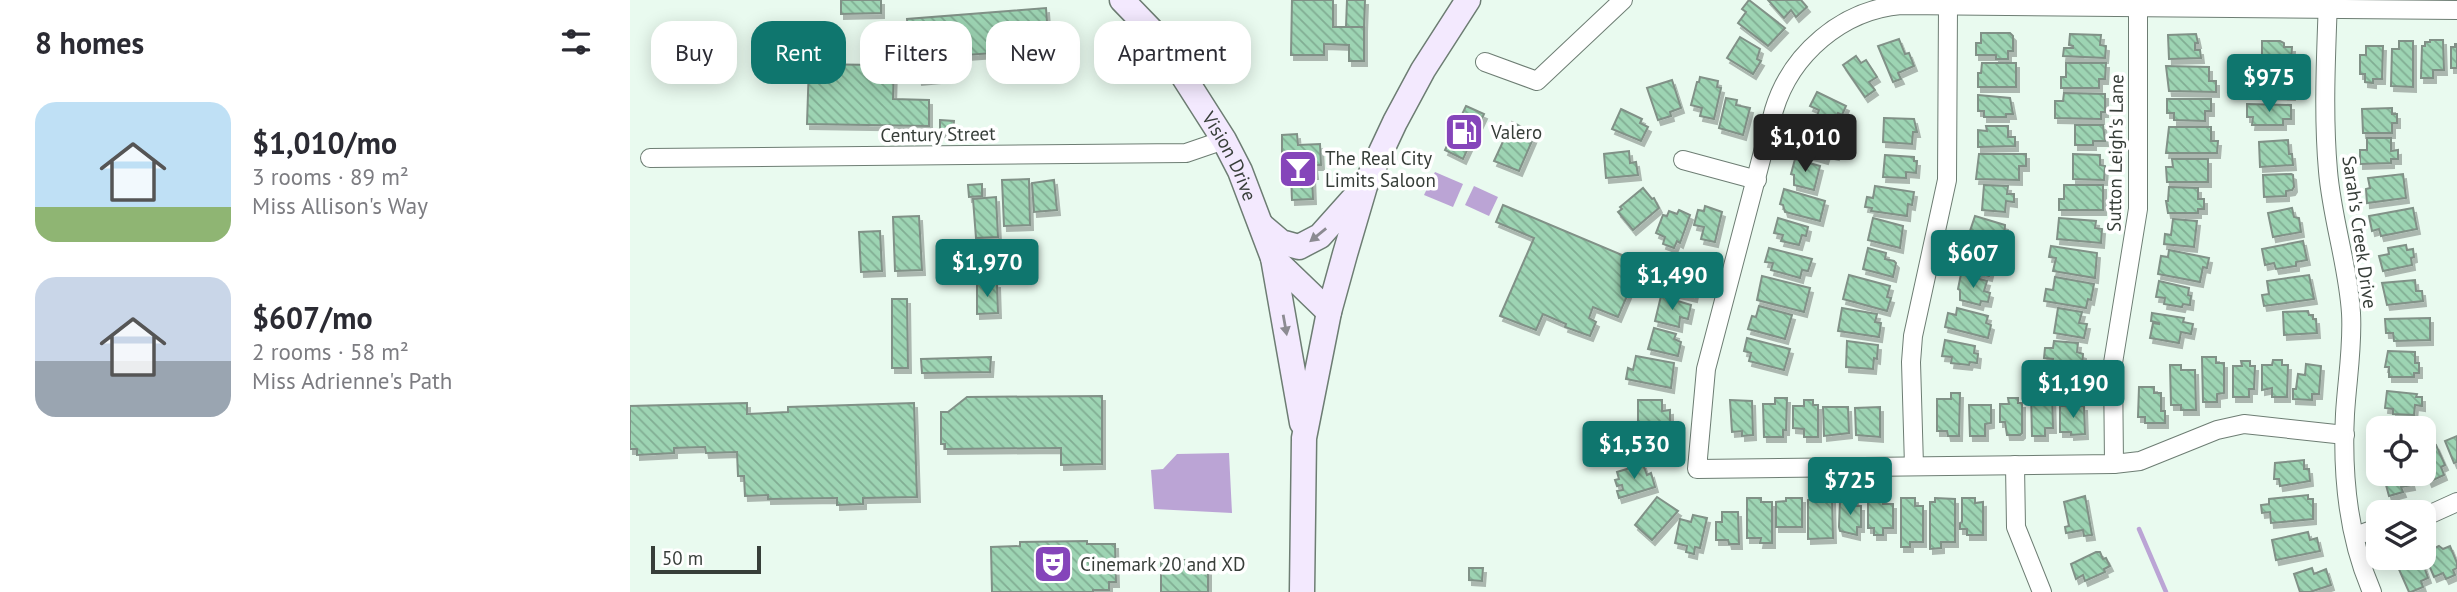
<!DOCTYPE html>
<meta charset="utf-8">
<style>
body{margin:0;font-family:"PT Sans",sans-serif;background:#f7f7f7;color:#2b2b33;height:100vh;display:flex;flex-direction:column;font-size:26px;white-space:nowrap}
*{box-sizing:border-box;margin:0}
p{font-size:23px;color:#7c7c81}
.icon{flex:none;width:38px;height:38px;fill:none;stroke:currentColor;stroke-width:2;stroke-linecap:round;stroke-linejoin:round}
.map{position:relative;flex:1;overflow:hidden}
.side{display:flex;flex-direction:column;background:#fff;width:630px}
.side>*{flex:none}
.top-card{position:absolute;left:21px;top:21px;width:665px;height:63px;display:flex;gap:14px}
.tools{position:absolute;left:1736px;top:416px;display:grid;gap:14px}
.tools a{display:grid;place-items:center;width:70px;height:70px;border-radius:14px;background:#fff;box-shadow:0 4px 18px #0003;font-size:35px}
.scale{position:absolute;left:21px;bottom:18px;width:110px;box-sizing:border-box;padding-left:7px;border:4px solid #373e39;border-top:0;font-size:19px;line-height:24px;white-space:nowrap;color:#373e39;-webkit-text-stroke:5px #fff;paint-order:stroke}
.price{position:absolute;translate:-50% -60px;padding:0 16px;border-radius:7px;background:#0f766e;color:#fff;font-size:23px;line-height:46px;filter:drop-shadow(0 2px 4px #0008)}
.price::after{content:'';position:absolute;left:50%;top:42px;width:21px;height:16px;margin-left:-10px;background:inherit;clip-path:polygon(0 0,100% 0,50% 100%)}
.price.selected{background:#222;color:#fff}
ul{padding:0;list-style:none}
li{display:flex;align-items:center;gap:21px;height:175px;padding:0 35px}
li span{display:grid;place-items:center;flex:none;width:196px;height:140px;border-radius:21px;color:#555}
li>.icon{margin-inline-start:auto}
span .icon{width:84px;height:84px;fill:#fffc;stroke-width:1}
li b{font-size:30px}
h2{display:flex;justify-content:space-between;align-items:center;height:84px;padding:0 35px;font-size:30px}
.tag{padding:0 24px;border-radius:21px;background:#fff;box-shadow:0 4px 18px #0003;font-size:24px;line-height:63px}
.tag.selected{background:#0f766e;color:#fff}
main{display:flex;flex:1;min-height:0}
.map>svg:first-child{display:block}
.water{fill:#bba4d5}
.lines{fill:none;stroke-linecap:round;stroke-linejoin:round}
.stream{stroke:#bba4d5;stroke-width:4.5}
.building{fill:url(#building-back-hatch);stroke:#819187;stroke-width:2;filter:url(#shadow)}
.street-casing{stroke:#6d7d73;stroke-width:20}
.secondary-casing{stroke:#6d7d73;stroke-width:27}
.street{stroke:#fff;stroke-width:18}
.secondary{stroke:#f3e9fe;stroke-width:24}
.oneway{fill:#8c8b92}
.labels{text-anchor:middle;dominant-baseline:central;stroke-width:7;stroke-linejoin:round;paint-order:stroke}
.poi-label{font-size:19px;fill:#373e39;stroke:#fff;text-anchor:start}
.street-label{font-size:19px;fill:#373e39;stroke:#fff}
</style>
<main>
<section class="side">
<h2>8 homes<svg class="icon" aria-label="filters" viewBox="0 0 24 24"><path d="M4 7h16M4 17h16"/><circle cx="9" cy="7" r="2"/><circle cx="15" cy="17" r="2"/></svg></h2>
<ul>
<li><span style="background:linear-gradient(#bfe0f5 75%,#8fb573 0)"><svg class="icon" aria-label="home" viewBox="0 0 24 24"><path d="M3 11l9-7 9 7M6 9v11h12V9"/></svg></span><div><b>$1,010/mo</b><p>3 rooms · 89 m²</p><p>Miss Allison's Way</p></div></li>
<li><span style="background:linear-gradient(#c9d6e8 60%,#9aa5b1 0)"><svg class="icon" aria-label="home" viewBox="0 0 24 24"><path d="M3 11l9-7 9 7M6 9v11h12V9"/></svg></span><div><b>$607/mo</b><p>2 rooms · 58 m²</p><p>Miss Adrienne's Path</p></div></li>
</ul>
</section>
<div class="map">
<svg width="1827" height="592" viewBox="0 0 1827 592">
<defs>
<pattern id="building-back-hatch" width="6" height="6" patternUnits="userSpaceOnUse" patternTransform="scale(1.75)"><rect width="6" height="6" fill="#9dd4b3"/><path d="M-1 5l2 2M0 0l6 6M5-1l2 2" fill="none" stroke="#81ad93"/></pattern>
<filter id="shadow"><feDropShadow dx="3" dy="5" stdDeviation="0" flood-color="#0004"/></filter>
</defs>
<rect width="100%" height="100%" fill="#e9faef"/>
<g class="water">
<path d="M805,172l28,12 -10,23 -29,-12z"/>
<path d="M844,186l24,11 -9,19 -24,-11z"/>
<path d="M599,453l3,60 -78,-4 -3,-39 12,-1 14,-15z"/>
</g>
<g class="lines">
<path class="stream" d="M1509,529l27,63"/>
</g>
<g class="building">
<path d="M211,0h40v13l-40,1z"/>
<path d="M662,0h41v27h31v34h-15v-16l-25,-1v11h-33z"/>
<path d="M717,0h18l-1,27h-18z"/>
<path d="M1119,0l36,28 -17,18 -30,-23 8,-11 -4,-3z"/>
<path d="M1138,0h33l6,7 -11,10 -5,-7 -7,8z"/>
<path d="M416,8l3,41 -139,10 -3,-40z"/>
<path d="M1351,33h29l3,3v15h-5v8h-12v-4h-20v-12h5z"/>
<path d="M1440,34l31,1 -1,10 6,1 -1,12 -42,-2 1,-8h9v-2l-4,-1z"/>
<path d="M1566,34l2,9h-3v7h5l1,8 -32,1 -1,-24z"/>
<path d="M1110,37l20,12 -3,10 4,2 -8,13 -26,-16z"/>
<path d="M263,39l4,13 -13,5 -2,-14z"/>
<path d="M1269,39l6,15 4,-1 5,13 -16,7 3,6 -8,3 -15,-36z"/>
<path d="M1800,40h13l1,30h-11v8h-12l1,-32h3v-4h5z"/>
<path d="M1632,41h18l4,2v4h8l-1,15h-29z"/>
<path d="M1769,41h14v46l-22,-1 1,-37h7z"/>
<path d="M1825,44h2v24h-6v-21h4z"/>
<path d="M1736,46h17l-1,33h-9v4l-8,-1v-8h-5v-19h6z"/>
<path d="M1226,56l5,7 5,-3 11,17 -8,5 6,8 -10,7 -22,-32z"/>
<path d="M308,61l1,12 7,-1 1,5 -28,3 -1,-6 -4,1 -1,-12z"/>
<path d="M1352,63h34v24h-38v-14h3z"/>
<path d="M1436,63h40l-1,16h-6v9h-38v-11h5z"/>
<path d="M179,64l68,1v3h17l-1,31 36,1v26l-122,-2z"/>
<path d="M1536,66l43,1v14h7v11l-47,-1z"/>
<path d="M1632,69l25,1 -1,11h7l-1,14 -31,-1z"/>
<path d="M1070,77l18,4 -1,6 4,1 -7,31 -14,-3 2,-8 -11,-3 6,-23h2z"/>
<path d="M1042,80l9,28 -11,4 1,4 -13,4 -11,-32z"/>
<path d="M1187,92l29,14 -4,9 -4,-2 -4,9 -17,-6 2,-6 -9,-4z"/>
<path d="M1434,93l41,1v18h-4v7l-46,-1v-17h8z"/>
<path d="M1348,95l32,3 3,16h-7v3h-22v-6h-6z"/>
<path d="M1096,98l11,2 -1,5 14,3 -7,27 -24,-7z"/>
<path d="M1537,99h44v12h-6v10l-31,-1v-7h-7z"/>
<path d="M1617,104l44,1v14h-8v6h-31l1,-8h-6z"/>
<path d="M836,106l18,8 -21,45 -18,-9z"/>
<path d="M1762,108v6h5v9h-5v10h-29l-1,-24z"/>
<path d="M991,109l21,10 -2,4 8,4 -7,14 -29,-12z"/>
<path d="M1254,118l30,1 3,13h-4l-1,12 -29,-2z"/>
<path d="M310,120l14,1 -1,11h-13z"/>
<path d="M882,122l23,12 -16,37 -25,-10z"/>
<path d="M1445,125h28l2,16h-12v4h-18z"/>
<path d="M1356,126h22v11h7v9l-37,1v-17l9,1z"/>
<path d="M1539,127h42v14h7l-1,12h-51z"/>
<path d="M1170,128l41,11 -5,16 -9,-2 -2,6 -25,-7 2,-8 -5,-2z"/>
<path d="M667,134l1,11 22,-1 1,21h-7l1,9h-3l1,25 -21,1 -1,-24h-9v-41z"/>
<path d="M1737,138h24v13l7,-1v9h-7v4l-31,1v-14h7z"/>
<path d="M1658,140l1,14h3l1,11 -33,2 -1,-25z"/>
<path d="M999,151l1,12 6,-1 2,13 -32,3 -2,-24z"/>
<path d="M1349,154h47v12h-7v14l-43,-1z"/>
<path d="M1443,154l27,1v10l5,1 -1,14 -31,-1z"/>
<path d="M1255,155l29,2v4h3l-1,12 -10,-1v6l-23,-1z"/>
<path d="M1165,159l25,7 -6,24 -20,-5v-10l-3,-1z"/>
<path d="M1542,159h36v23h-41l-1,-15h7z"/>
<path d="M1661,174l2,1 1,12 -2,3 -6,1v5l-22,1 -1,-22z"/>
<path d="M1773,174l3,24 -39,5 -1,-14 4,-1 -2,-10z"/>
<path d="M399,179l1,46 -26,1 -2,-46z"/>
<path d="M424,180l3,30 -23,2 -2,-29z"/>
<path d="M352,184v12l-13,1 -1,-12z"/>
<path d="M1354,185l24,1 -1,8h7v8l-8,-1 -1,11 -23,-2z"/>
<path d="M1434,185h39v25h-44v-11h5z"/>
<path d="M1245,186l39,6 -2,13 -4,-1 -1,12 -36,-5 1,-3 -7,-1 2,-10 6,1z"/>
<path d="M1539,187l29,1v11h6v10h-6v4h-30l-2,-12h2z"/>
<path d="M1013,188l9,11 2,-1 5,10 -26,22 -15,-18 4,-3 -2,-2z"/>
<path d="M1154,189l41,12 -5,20 -35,-9 -2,-7 -3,-1z"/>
<path d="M366,197l2,40 -22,1 -3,-39z"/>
<path d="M873,205l138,58 -23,54 -25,-10 -4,11 7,4 -6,14 -25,-9 1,-3 -23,-10 -7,16 -36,-14 34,-78 -38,-16z"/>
<path d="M1075,206l17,6 -7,30 -14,-3 3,-12 -10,-2 4,-15 6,1z"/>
<path d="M1662,208l2,9 5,1 2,14 -28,5 -5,-24z"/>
<path d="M1783,208l4,21 -36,7 -2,-7 -7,2 -3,-15z"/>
<path d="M1049,210l11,5 -10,28 -3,-2 -3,7 -11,-4 2,-7 -9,-4 7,-18 4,1 2,-5 8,3z"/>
<path d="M289,216l3,54 -27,1 -2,-54z"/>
<path d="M1345,216l30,9 -1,17 -6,-2 -1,4 -18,-5 1,-6 -10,-2z"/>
<path d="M1148,218l30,9 -2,9 -4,-1 -3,10 -18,-4 2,-6 -9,-2z"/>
<path d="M1243,218l30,8 -3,22 -32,-8z"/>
<path d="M1429,218l37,3 -1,7 7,1 -1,14 -44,-4z"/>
<path d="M1543,219l24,2 -3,26 -30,-3 1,-10 6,1z"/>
<path d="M250,231l2,40 -21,1 -2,-40z"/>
<path d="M1673,241l4,19 -11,2v4l-20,3 -2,-6 -9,2 -3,-16z"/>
<path d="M1341,245l24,6 -6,25 -24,-6z"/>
<path d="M1776,245l1,5 6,-1 1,8 -3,1 1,7 -29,6 -4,-15 10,-2 -1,-6z"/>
<path d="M368,246l1,27h-21v-26z"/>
<path d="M1421,246l46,7 -2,25 -42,-7 3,-13 -7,-1z"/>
<path d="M1139,248l43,11 -4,12 -6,-1 -2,8 -29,-8 2,-7 -8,-1z"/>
<path d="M1238,248l18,5 -1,6 9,2 2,2 -3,14 -30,-8z"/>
<path d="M1539,250l40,8 -2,10 -4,-1 -3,15 -42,-8 3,-18 7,1z"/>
<path d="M1039,269l22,6 -1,5 7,2 -3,15 -30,-7z"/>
<path d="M1331,274l26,7 -3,10 6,2 -2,9 -7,-1 -1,4 -20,-5v-10l-2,-1z"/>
<path d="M1219,275l41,11 -3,11 4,1 -4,13 -44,-12z"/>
<path d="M1679,275l5,24 -50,7 -2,-11 7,-1 -2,-13z"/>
<path d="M1132,276l48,12 -6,24 -47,-12z"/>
<path d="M1425,277l39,7 -3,16 -3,-1 -2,9 -42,-7 2,-12 7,1z"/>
<path d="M1785,280l1,11h6l1,10 -36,4 -5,-22z"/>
<path d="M1529,281l30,7 -1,7 3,1 -1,9 -7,-1 -1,3 -18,-3 1,-6 -9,-1z"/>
<path d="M367,283l1,30 -21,1v-30z"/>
<path d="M1031,296l30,9 -3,14 -8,-2 -1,10 -24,-6z"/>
<path d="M262,299h15l1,69h-16z"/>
<path d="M1129,306l33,9 -7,24 -37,-10 4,-13 4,1z"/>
<path d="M1212,308l35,6 -2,8 6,1 -2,14 -41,-6z"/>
<path d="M1327,308l31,8 -2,7 5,2 -3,13 -43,-11 3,-14 8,2z"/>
<path d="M1428,308l24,4 -3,11 8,1 -3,14 -30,-5z"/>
<path d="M1678,311l1,4h4v4h3l1,14 -33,2 -1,-23z"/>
<path d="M1522,313l32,5 -1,4 10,2 -2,10 -10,-2 -2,11 -29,-5 3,-15 6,1v-1l-8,-2z"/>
<path d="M1800,318v22l-36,1 -1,-8h-7l-1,-14z"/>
<path d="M1024,328l22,6 -2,5 7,3 -3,14 -30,-7z"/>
<path d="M1117,338l43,11 -6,21 -35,-9 2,-8 -7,-2z"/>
<path d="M1315,340l30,6 -1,7 4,1 -1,9 -7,-1 -1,3 -18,-2 1,-6 -10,-1z"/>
<path d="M1217,341l31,4 -1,14 -3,-1 -1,11 -27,-2z"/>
<path d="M1424,341l24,2 -1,9 6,2 -1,14 -30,-2 1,-7 -9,-1 1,-10h8z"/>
<path d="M1758,351l27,1v11h4v10h-5v4h-25v-10h-4z"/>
<path d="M1006,356l38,7 -3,25 -45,-9 2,-11 5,2z"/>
<path d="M361,357l-1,15 -68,1 -1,-14z"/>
<path d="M1572,357h14v6h8v30l-7,1v8h-14z"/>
<path d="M1643,360h9v5h6l-1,32h-15v-9l-10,2v-25h10z"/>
<path d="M1611,361h9v5h5l-1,23h-5v8h-16v-31h9z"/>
<path d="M1676,364l15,2 -2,28h-7v6l-19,-1v-10h3l2,-15 7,1z"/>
<path d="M1540,365h11v5h14l1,40h-15v-5h-10z"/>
<path d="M1509,387h15v6h7v18h4v12h-20v-6h-7z"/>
<path d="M1422,391l1,37h-8v8h-13l-1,-44z"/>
<path d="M1757,391l30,3 -1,3h6v9l-7,-1 -1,10 -21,-1v-5l-8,-1z"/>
<path d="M1321,393h9l-1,43h-11l-1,-5h-10v-32h14z"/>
<path d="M472,396v68l-41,1v-17l-116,1v-5h-4v-32h7l19,-15z"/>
<path d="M1145,398h12l-1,32h-3v7h-19l-1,-33h12z"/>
<path d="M1378,398h10v5h4v30l-2,2h-13l-2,-13h-5v-18h9z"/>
<path d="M1008,400h24v11l8,-1v16l-32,-1z"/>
<path d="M1100,400l22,1 1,34 -11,1v-5l-10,1z"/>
<path d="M1174,400h9v5h5v32h-14v-8l-11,-1v-22h11z"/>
<path d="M117,403v11l41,-2v-5l126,-4 3,94 -54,1v6l-26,1v-7l-69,1v-4l-23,1 -1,-20h-6l-1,-24 -31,1 -1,-6 -31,1v5l-37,2v-6h-7v-43z"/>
<path d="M1339,405h22v18l-6,1v12h-15z"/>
<path d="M1430,406h24l1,28 -14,1v-3h-11z"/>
<path d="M1193,407h25l1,26 -25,3z"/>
<path d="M1250,407v30l-24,-2 -1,-27z"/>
<path d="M980,433h45v14h-7v8h-37z"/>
<path d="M1827,436v26l-3,1 -9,-22z"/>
<path d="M1794,445l2,4 10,-4 9,20 -4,2 3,8 -15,7 -5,-12z"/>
<path d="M1674,460v9h5l1,12 -30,5 -1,-7h-5l1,-16z"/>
<path d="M1013,464l4,11 4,-2 4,14 -36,11 -2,-7 6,-1 -1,-5 -5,1 -2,-6 4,-1 -2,-7z"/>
<path d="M1753,474h26l3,11 -11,2 2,5 -14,4z"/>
<path d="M1678,495v4h5v20l-42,4 -1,-11 -8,1 -1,-8 8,-1v-5z"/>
<path d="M1455,496l7,39 -8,1 -1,-6 -17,3 -1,-6 4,-1 -5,-24z"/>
<path d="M1027,497l21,14 -26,29 -17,-15z"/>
<path d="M1117,498h14v4h11v41h-12l1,-5h-14z"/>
<path d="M1156,498h16v29h-26v-25l10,-1z"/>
<path d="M1190,498h12l1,40 -25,1v-39z"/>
<path d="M1219,498h6v8h6v21h-4v8l-17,-4 -1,-4 1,-27h9z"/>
<path d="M1238,498h15v6h10v24h-10v7h-9v-7h-6z"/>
<path d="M1271,498h14v8h8v36h-13v5h-9z"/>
<path d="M1305,498l20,1v43h-14v6l-11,1v-47h5z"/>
<path d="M1332,498h13v5l8,-1v33h-16v-6h-7v-6l2,-1z"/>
<path d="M1092,512h16l1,32h-10l-1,-4h-12v-18h6z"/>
<path d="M1063,515l14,3 -7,30 -5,-1 -1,7 -8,-2 1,-6 -12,-3 5,-24 11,3z"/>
<path d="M1678,532l2,8 7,-2 3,13 -44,9 -4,-20z"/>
<path d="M457,541v3h28l1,38h-7v8h-16v2h-101l-1,-45 29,-1v-4z"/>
<path d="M1809,546l4,3 7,-3 7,17v5l-4,2 2,5 -9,4 -3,-6 -9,4 -10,-24z"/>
<path d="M1466,552h4l3,7 3,-1 4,8 -6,3 1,3 -20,9 -2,-6 -7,4 -5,-15z"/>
<path d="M1779,558h12l7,20 -7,3 2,6 -12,5h-2l-12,-27z"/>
<rect x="531" y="560" width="47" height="32"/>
<path d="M839,568h14l-1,13 -13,-1z"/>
<path d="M1682,568l2,6 12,-5 5,16 -21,7h-10l-6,-18z"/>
</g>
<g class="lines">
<g class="street-casing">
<g id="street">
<path d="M1698,0c-2,56 -5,115 0,171 4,48 20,94 23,142 2,34 -4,67 -6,101 -3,60 3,123 27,178"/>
<path d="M855,62l52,19 86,-81"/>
<path d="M20,158l536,-5 38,-13"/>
<path d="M1053,160l74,20"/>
<path d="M1715,435l-101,-11 -27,6 -77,31 -26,3 -417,5 9,-100 68,-259c17,-56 68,-100 127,-105l556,5"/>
<path d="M1484,464l-1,-101 25,-154v-200"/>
<path d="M1385,465l1,62 26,65"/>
<path d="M1284,466l-3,-104 2,-26 34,-156 1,-174"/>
<path d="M1794,517l33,-15"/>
<path d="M1725,536l23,-8"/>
</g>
</g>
<g class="secondary-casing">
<g id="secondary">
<path id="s1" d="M492,0l29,30 22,30 51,80 16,31 33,87 56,54"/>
<path d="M631,225l20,17 18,5 21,-11 42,-47"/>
<path d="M643,258l29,165"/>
<path d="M672,592l2,-154 25,-126 16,-58 20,-68 30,-64 28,-52 45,-70"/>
</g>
</g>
<use href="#street" class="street"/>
<use href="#secondary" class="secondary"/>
</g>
<defs><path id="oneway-solid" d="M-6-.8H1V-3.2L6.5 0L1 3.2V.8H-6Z" transform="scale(1.75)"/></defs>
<g class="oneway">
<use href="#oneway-solid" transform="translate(688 235) rotate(141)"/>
<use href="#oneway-solid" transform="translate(655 325) rotate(80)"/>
</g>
<defs>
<g id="fuel-square" transform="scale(2.0125)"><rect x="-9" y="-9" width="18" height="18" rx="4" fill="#8545ba" stroke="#fff"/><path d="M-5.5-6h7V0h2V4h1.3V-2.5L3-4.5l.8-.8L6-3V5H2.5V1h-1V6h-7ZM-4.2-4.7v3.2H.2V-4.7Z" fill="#fff"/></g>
<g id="bar-square" transform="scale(2.0125)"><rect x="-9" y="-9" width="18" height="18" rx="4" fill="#8545ba" stroke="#fff"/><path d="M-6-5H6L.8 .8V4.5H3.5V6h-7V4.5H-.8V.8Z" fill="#fff"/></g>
<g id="theatre-square" transform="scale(2.0125)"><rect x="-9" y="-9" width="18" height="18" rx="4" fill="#8545ba" stroke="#fff"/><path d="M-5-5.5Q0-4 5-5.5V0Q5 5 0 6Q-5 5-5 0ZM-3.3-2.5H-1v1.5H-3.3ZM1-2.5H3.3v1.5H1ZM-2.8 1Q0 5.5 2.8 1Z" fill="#fff"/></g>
</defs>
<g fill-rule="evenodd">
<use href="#fuel-square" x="834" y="132"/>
<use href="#bar-square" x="668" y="169"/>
<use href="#theatre-square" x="423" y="564"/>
</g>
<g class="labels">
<g class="poi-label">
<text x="861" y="132">Valero</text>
<text x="695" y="158">The Real City<tspan x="695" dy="22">Limits Saloon</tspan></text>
<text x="450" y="564">Cinemark 20 and XD</text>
</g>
<g class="street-label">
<text transform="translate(308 134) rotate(-1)">Century Street</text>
<text transform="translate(1485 153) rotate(-89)">Sutton Leigh's Lane</text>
<text stroke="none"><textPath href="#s1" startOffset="191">Vision Drive</textPath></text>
<text transform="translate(1730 232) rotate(82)">Sarah's Creek Drive</text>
</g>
</g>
</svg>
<div class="tools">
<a><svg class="icon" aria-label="locate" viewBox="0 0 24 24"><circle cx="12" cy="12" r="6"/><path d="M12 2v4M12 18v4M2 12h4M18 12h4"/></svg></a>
<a><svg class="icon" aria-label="layers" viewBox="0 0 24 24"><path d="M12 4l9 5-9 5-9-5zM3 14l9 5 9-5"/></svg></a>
</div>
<div class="scale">50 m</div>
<b class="price" style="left:1639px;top:114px">$975</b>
<b class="price selected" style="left:1175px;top:174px">$1,010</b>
<b class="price" style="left:1343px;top:290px">$607</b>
<b class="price" style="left:357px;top:299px">$1,970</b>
<b class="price" style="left:1042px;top:312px">$1,490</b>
<b class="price" style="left:1443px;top:420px">$1,190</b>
<b class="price" style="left:1004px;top:481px">$1,530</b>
<b class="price" style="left:1220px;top:517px">$725</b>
<div class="top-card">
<a class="tag">Buy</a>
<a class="tag selected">Rent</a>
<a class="tag">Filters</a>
<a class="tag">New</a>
<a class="tag">Apartment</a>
</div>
</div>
</main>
